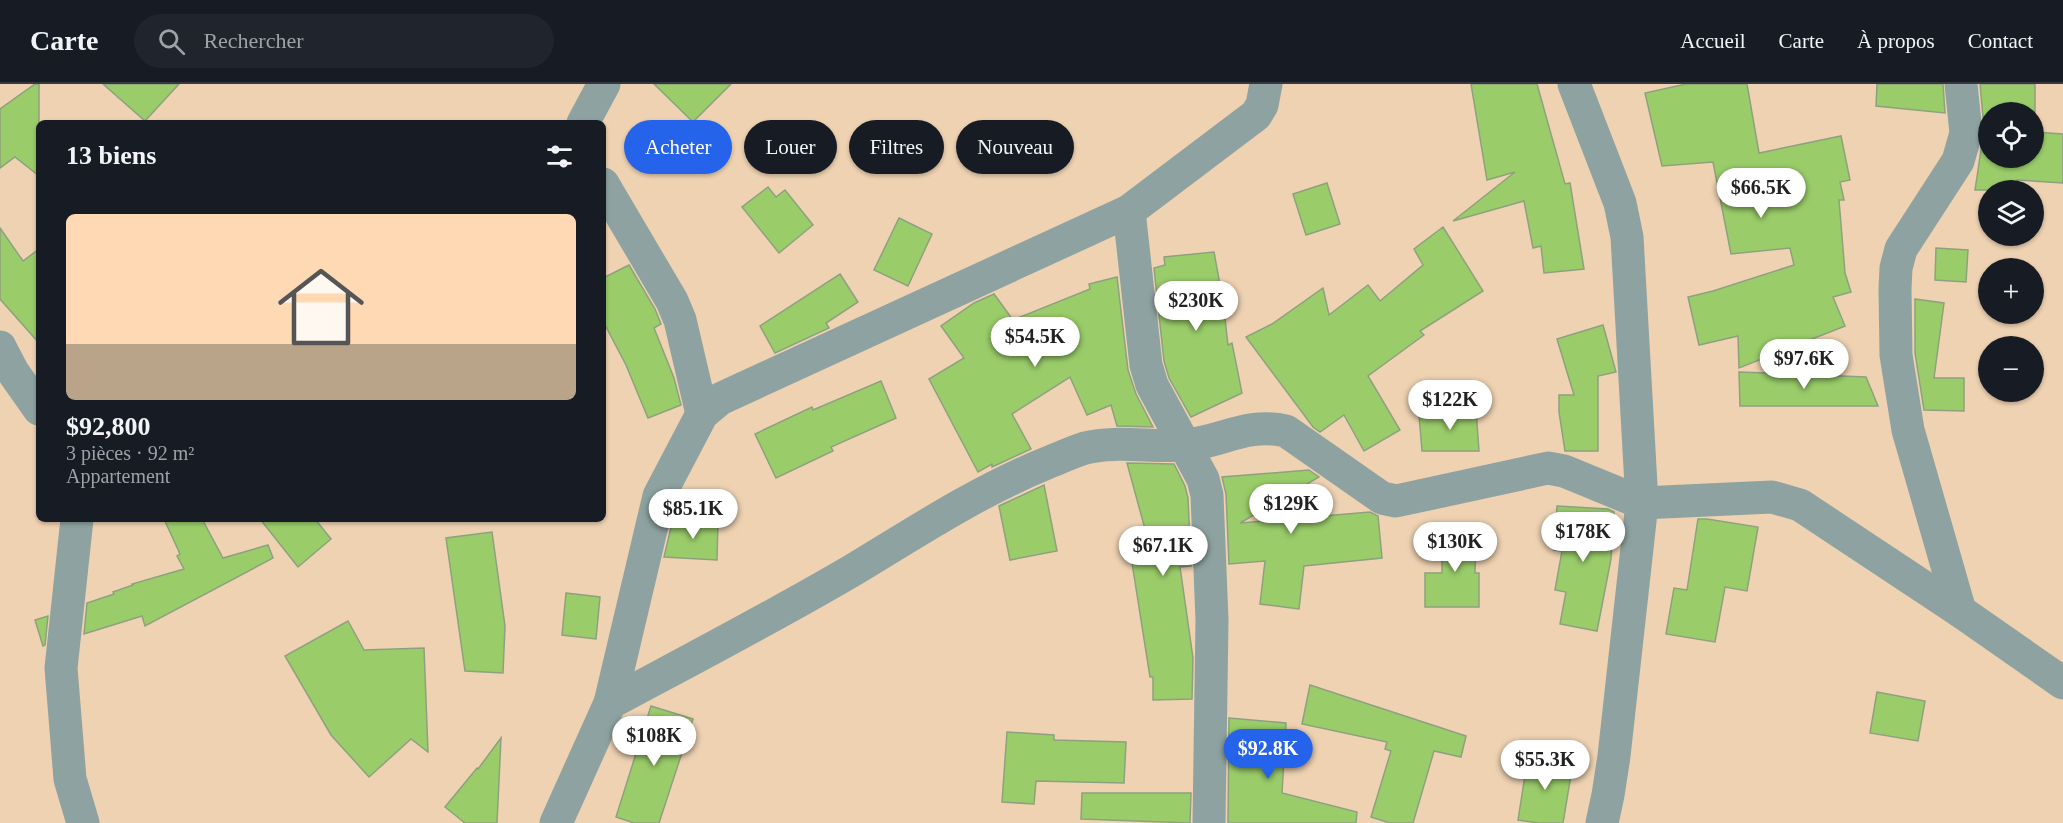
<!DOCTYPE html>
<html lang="fr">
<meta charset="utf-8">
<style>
body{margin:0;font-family:Georgia,serif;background:#20242c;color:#f1f3f6;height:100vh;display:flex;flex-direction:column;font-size:22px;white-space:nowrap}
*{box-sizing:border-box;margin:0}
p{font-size:20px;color:#9ea1a6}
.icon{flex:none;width:33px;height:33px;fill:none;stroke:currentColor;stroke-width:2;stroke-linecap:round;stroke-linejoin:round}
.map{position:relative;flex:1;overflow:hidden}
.panel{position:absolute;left:36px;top:36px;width:570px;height:402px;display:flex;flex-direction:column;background:#171b24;border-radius:9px;box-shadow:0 2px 4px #0004}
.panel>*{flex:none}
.hud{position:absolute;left:624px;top:36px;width:570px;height:54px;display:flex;gap:12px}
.controls{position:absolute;left:1978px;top:18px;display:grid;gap:12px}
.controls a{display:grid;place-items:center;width:66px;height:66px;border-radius:50%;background:#171b24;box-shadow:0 2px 4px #0004;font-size:30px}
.price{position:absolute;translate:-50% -51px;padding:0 14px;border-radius:21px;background:#fff;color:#222;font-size:20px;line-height:39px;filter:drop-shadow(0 2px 3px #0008)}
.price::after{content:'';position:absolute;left:50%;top:36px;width:18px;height:14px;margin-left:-9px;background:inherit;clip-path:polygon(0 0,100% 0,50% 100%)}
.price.on{background:#2563eb;color:#fff}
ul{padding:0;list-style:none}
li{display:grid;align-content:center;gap:12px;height:318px;padding:0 30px}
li+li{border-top:2px solid #363941}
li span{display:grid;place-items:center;height:186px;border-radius:9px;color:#555}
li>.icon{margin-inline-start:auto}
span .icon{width:108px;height:108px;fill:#fffc;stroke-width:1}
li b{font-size:26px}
h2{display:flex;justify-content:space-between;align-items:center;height:72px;padding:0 30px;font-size:26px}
.pill{padding:0 21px;border-radius:27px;background:#171b24;box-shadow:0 2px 4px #0004;font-size:21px;line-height:54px}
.pill.on{background:#2563eb;color:#fff}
header{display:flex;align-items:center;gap:36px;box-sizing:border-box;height:84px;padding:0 30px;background:#171b24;border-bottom:2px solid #363941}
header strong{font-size:28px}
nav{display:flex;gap:33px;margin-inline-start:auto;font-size:21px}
.search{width:420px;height:54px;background:#20242c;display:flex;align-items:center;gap:15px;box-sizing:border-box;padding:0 21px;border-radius:33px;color:#9ea1a6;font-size:22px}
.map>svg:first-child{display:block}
.building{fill:#9acd6a;stroke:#8ea17f;stroke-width:1.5;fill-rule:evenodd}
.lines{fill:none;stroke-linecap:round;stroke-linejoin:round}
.street{stroke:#8ea3a1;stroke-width:33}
</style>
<header>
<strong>Carte</strong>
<div class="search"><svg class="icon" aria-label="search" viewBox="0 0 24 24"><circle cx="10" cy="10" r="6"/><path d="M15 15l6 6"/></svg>Rechercher</div>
<nav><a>Accueil</a><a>Carte</a><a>À propos</a><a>Contact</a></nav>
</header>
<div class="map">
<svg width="2063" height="739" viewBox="0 0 2063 739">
<rect width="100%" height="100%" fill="#eed2b2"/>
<g class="building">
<path d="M35,0h4v92l-24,-19 -15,11v-59z"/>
<path d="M103,0h76l-34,37z"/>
<path d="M654,0h77l-38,38z"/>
<path d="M1471,0h66l28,100 5,-1 14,86 -40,4 -3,-27 -8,2 -9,-47 -71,20 62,-49 -28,8z"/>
<path d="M1686,0h61l12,69 82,-17 9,44 -10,2 4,18h-5l6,73 6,19 -18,5 12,29 -106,42 -1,-32 -39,9 -11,-48 25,-6 81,-26 -4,-17 -59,6 -18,-92 -51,4 -17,-73z"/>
<path d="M1877,0h66l2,29 -69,-7z"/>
<path d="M1980,0h55v48l28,2v49l-46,-3 -2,10h-40l11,-73h-3zM1989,28h45v46h-45z"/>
<path d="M1327,99l13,41 -34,11 -13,-41z"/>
<path d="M768,103l8,10 9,-7 28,35 -34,28 -37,-46z"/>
<path d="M899,134l33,16 -24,52 -34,-16z"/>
<path d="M1443,143l40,64 -63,40 4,4 -56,41 32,54 -36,21 -20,-36 -24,17 -7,-5 -67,-90 26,-13 51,-36 6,27 39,-30 12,16 43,-36 -9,-16z"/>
<path d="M0,144l23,33 16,-12v94l-39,-44z"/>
<path d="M1936,164l32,2 -2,32 -31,-2z"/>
<path d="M1214,168l9,49 5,44 4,-2 10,50 -51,24 -22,-39 -5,-17 -10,-93 11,-3 -1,-8z"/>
<path d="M629,181l26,44 6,15 -7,4 20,50 7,27 -33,13 -22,-53 -23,-44v-43z"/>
<path d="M840,190l18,28 -32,21 3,5 -54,25 -15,-27z"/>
<path d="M1117,193l11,93 8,24 17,33 -36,-1 -6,-21 -24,10 -17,-38 -58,37 19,35 -39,18v-3l-14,8 -49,-93 35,-21 -23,-32 33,-23 20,-9 19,26 77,-31 -1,-5z"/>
<path d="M1915,215l29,4 -10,75h30v33l-40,-1 -9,-57z"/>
<path d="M1603,241l13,47 -18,4v75h-33l-6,-39v-17h15l-17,-56z"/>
<path d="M1739,288l127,5 12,29h-138z"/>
<path d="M881,297l15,37 -65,29 2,4 -57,27 -21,-44 57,-27 1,3z"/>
<path d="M1476,325l3,42h-57l-3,-36z"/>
<path d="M1127,379l47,1 11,22 3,12 3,68 -11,1 13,91 -1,41 -39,1v-23h-3l-23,-146 18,-2z"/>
<path d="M1309,386l10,7 -79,46 130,-11 8,4 4,42 -78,8 -5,43 -39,-5 5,-43 -36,3 -3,-70 -4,-17z"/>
<path d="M1044,401l13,66 -47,9 -11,-54z"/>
<path d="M1557,422l51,3 6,3 -3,47 -14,72 -37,-7 6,-32 -11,-2 7,-39 -8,-1z"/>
<path d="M164,435h38l21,39 45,-13 5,13 -128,68 -3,-10 -58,18 3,-31 27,-9 -1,-2 20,-7 -1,-1 52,-15 -7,-13 3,-2z"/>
<path d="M260,435h55l16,20 -33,28z"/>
<path d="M673,435l45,2 -1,39 -53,-3z"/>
<path d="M1698,435h9l51,8 -11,64 -22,-4 -10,55 -49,-8 8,-46 13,2z"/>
<path d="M1442,446l34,1 -1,42h4v34h-54v-34h17z"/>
<path d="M492,448l13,94 -2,47 -38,-2 -19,-133z"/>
<path d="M566,509l34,4 -4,42 -34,-4z"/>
<path d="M48,532l-3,29 -2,1 -8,-26z"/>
<path d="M348,537l16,29 60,-2 4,104 -17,-13 -42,38 -38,-42 -46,-79z"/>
<path d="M1310,601l156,51 -5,21 -27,-6 -21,72h-23l-19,-6 20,-66 -6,-2 2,-7 -85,-18z"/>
<path d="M1877,608l48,9 -7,40 -48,-8z"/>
<path d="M651,622l42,13 -34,104h-25l-18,-6z"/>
<path d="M1229,634l57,5 -4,70 75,19 -1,11h-128z"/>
<path d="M1007,648l47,3v5l72,2 -2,41 -88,-2 -2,23 -32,-2z"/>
<path d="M501,654l-4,85h-32l-20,-16 32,-39 1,1z"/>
<path d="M1528,672l45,7 -10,60h-25l-20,-3z"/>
<path d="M1082,709h109l-1,30 -109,-4z"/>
</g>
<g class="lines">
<g class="street">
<path d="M1574,0l46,119 7,34 15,266 -28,253 -6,39 -6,28"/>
<path d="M583,39l21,-39"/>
<path d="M603,100l69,117 8,19 22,94"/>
<path d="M1129,127l17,154 6,20 51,94 4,16 5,125 -3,203"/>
<path d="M0,263l13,25 26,37"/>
<path d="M77,435l-16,149 9,111 13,44"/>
<path d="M1960,527l-52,-181 -12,-75 -1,-66 1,-21 5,-19 57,-88 8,-28 -5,-49"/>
<path d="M610,619c82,-44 163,-86 243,-133 63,-38 125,-79 194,-107 13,-5 25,-11 38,-15 32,-8 67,0 100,-3 38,-3 60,-23 101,-14l96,67 14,3 152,-33 16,3 78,32 130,-6 28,8 160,106 103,72"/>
<path d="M556,739l54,-120 49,-207 43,-82 18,-15 409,-188 127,-96 6,-10 4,-21"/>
</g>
</g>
</svg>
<div class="controls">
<a><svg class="icon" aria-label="locate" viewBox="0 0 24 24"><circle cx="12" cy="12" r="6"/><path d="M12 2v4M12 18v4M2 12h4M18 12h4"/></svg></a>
<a><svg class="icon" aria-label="layers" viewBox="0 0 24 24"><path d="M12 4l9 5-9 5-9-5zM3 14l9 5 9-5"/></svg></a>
<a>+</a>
<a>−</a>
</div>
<b class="price" style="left:1761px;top:135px">$66.5K</b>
<b class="price" style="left:1196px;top:248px">$230K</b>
<b class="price" style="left:1035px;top:284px">$54.5K</b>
<b class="price" style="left:1804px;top:306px">$97.6K</b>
<b class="price" style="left:1450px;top:347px">$122K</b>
<b class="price" style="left:1291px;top:451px">$129K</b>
<b class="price" style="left:693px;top:456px">$85.1K</b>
<b class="price" style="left:1583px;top:479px">$178K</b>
<b class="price" style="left:1455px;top:489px">$130K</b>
<b class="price" style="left:1163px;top:493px">$67.1K</b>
<b class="price" style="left:654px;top:683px">$108K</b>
<b class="price on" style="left:1268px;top:696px">$92.8K</b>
<b class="price" style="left:1545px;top:707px">$55.3K</b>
<div class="hud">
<a class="pill on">Acheter</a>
<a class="pill">Louer</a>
<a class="pill">Filtres</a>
<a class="pill">Nouveau</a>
</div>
<section class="panel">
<h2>13 biens<svg class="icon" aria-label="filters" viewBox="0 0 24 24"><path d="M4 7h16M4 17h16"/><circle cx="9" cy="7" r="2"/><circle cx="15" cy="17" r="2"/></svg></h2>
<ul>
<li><span style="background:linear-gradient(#ffd9b3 70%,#b9a48a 0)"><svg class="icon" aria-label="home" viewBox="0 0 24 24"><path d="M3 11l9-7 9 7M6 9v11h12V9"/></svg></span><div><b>$92,800</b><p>3 pièces · 92 m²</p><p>Appartement</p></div></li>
</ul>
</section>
</div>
